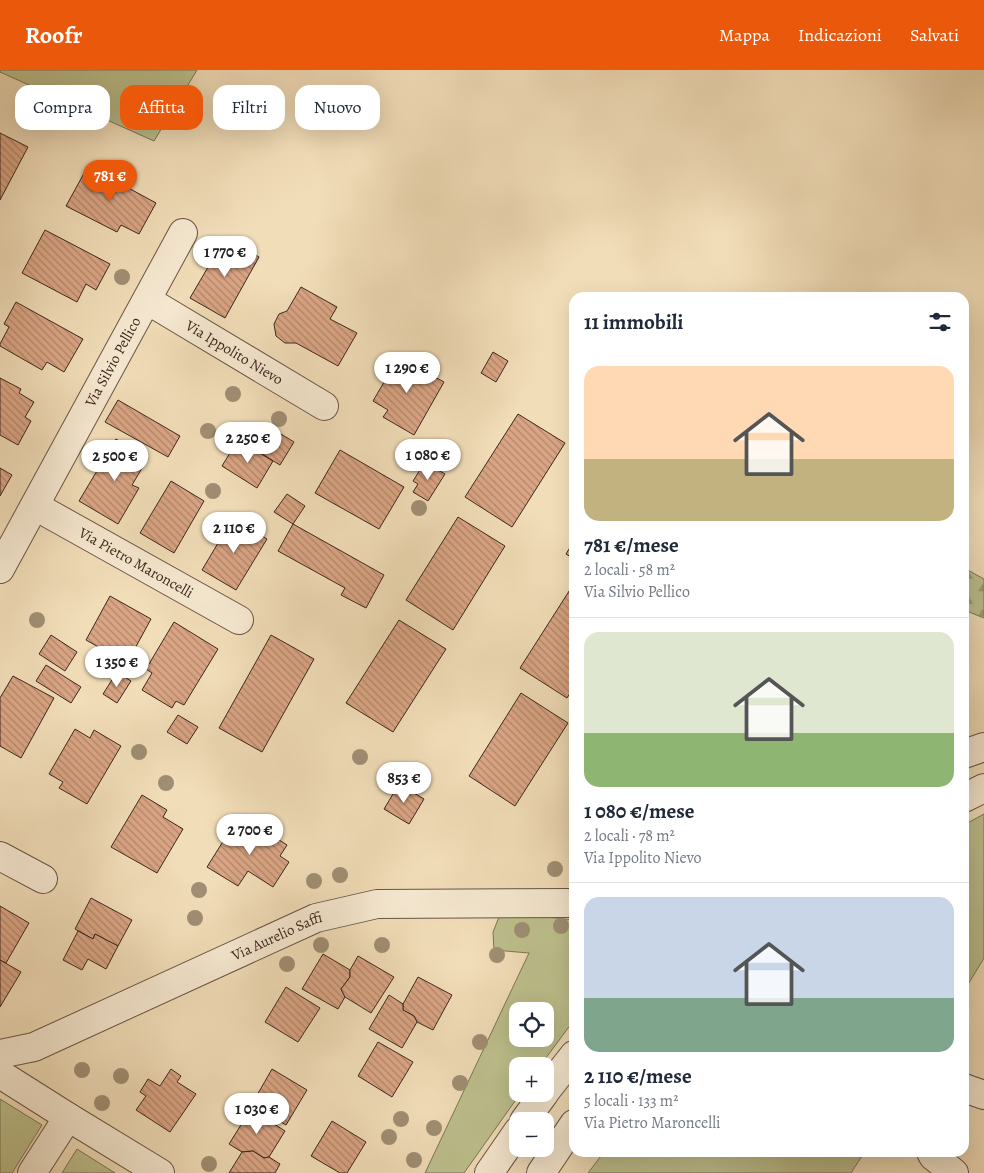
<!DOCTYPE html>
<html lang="it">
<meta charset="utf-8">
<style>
body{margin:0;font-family:Alegreya,serif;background:#f6f6f7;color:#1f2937;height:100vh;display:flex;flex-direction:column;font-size:19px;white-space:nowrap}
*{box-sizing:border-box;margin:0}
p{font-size:16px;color:#747a83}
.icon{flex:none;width:28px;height:28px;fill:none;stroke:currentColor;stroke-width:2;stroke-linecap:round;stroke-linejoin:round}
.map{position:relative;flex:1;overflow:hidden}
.panel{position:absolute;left:569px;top:222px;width:400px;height:865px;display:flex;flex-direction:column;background:#fff;border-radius:15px;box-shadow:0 5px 20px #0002}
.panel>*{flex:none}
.guide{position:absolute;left:15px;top:15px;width:475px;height:45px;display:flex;gap:10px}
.controls{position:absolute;left:509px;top:932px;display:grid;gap:10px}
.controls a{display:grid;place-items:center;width:45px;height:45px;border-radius:10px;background:#fff;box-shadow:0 5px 20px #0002;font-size:25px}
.price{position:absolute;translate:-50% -42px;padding:0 11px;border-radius:18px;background:#fff;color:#222;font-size:16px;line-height:32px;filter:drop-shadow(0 1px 2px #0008)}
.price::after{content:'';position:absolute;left:50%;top:30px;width:15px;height:11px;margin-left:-8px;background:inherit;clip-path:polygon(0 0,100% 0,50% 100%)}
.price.selected{background:#ea580c;color:#fff}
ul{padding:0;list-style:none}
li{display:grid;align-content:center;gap:10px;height:265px;padding:0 15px}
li+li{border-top:1px solid #e0e1e3}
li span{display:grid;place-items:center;height:155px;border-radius:15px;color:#555}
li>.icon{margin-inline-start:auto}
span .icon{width:90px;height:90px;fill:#fffc;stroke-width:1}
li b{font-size:21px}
h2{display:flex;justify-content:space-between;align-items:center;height:60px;padding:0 15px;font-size:21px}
.tag{padding:0 18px;border-radius:15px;background:#fff;box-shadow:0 5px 20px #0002;font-size:18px;line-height:45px}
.tag.selected{background:#ea580c;color:#fff}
header{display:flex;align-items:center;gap:30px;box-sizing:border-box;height:70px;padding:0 25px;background:#ea580c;color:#fff}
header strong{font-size:24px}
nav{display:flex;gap:28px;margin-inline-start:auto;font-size:18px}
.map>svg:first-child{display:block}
.green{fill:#bdc08d;stroke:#7d7456;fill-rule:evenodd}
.forest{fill:url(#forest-firs);stroke:#7d7456}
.building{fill:url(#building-back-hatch);stroke:#3d271e}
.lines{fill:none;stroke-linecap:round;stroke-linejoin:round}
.minor-casing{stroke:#6a5444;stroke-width:30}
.minor{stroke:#f6e9d1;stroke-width:28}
.tree{fill:#a08e73}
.labels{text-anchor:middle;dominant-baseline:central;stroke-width:4;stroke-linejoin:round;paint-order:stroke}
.street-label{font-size:15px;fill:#3d271e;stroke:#f6e9d1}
</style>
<header>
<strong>Roofr</strong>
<nav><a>Mappa</a><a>Indicazioni</a><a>Salvati</a></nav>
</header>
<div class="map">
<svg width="984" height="1103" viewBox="0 0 984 1103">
<defs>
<pattern id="forest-firs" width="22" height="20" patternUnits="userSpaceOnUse" patternTransform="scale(1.25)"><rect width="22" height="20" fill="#bdc08d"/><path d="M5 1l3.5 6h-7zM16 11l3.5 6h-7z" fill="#9b9c73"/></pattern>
<pattern id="building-back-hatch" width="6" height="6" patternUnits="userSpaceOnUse" patternTransform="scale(1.25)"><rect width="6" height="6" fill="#daa584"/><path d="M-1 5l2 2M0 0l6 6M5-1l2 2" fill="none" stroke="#b2866b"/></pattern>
</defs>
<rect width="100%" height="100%" fill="#f1ddb8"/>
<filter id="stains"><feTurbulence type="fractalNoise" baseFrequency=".004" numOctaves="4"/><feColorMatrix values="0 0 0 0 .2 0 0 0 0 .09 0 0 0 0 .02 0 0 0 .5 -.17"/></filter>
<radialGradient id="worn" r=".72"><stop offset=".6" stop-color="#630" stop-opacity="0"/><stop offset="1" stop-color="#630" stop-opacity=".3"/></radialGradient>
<g class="green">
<path d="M0,0h197l-43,71 -154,-69z"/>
<path d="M984,744v144l-20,33v-166z"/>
<path d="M501,842l73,8v100l-34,46h-22v28h2l-56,79h-39l104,-220 -35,-3 -1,-18zM518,941h27v28h-27z"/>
<path d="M0,1029l42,26 -30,48h-12z"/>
<path d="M77,1079l38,24h-53z"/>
<path d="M604,1082h260v1l-13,20h-263z"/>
</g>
<path class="forest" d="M964,498l20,11v39l-20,-8z"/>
<g class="building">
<path d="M0,63l28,14 -28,53z"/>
<path d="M88,96l68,37 -17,31 -18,-9 -4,7 -51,-26z"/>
<path d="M45,160l65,34 -14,26 -10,-6 -9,18 -55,-29z"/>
<path d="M225,168l34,19 -34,61 -35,-20z"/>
<path d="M301,217l36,20 -7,12 27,14 -19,33 -42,-23h-11l-9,-7 -2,-12 5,-10 8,-3z"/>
<path d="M16,232l67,37 -19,33 -17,-10 -5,8 -42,-24v-2l9,-17 -5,-3z"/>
<path d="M493,282l15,9 -12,21 -15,-9z"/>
<path d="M393,284l51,28 -30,53 -31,-18 5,-7 -15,-9 14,-24 -5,-3z"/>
<path d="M0,308l21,11 -2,4 15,9 -9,15 6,4 -13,24 -18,-10z"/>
<path d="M118,330l62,36 -12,21 -63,-35z"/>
<path d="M518,344l47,29 -53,84 -47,-30z"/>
<path d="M263,353l31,19 -14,23 -31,-19z"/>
<path d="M116,369l32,19 -16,27 7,3 -21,36 -39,-23z"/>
<path d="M238,370l35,21 -16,27 -35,-22z"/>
<path d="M340,380l64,37 -25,42 -64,-36z"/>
<path d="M425,392l20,12 -17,27 -15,-9 5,-8 -5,-3z"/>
<path d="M0,398l12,7 -12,21z"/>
<path d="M171,411l33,20 -30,52 -34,-20z"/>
<path d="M287,424l18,12 -12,18 -19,-12z"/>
<path d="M458,447l47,29 -52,84 -47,-30z"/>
<path d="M233,448l34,21 -31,51 -34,-20z"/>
<path d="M293,454l91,51 -18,33 -25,-13 4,-7 -67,-37z"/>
<path d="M574,471v18l-8,-5z"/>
<path d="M573,515l1,1v101l-7,11 -47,-30z"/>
<path d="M110,526l41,23 -24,44 -41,-23z"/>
<path d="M399,550l47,29 -53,83 -47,-29z"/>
<path d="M174,552l44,27 -34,56 -8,-4 -4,7 -30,-18 10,-17 -6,-4z"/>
<path d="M51,565l26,17 -12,19 -26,-17z"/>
<path d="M271,565l43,24 -52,93 -43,-24z"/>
<path d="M46,595l35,22 -10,16 -35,-22z"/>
<path d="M117,602l14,9 -14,22 -14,-9z"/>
<path d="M13,606l41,22 -33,60 -21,-12v-48z"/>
<path d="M521,623l47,30 -53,83 -46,-30z"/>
<path d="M178,645l20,12 -11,17 -20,-12z"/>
<path d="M75,659l15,9 4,-8 27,16 -34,58 -28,-16 4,-6 -14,-8z"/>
<path d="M399,714l25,15 -15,25 -25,-15z"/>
<path d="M142,725l25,15 -4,7 20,12 -26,44 -46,-26z"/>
<path d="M234,754l14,9 6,-9 33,21 -7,11 9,6 -16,25 -25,-16 -10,15 -31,-19z"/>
<path d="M91,828l41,22 -14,26 -23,-12 -2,5 -18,-10z"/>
<path d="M0,836l29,17 -23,40 -6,-3z"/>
<path d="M78,861l15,8 2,-5 23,12 -12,23 -18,-10 -6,11 -19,-10z"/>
<path d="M323,884l27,16v7l-9,12 4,8 -7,12 -36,-20z"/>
<path d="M358,886l36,21 -23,36 -26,-16 -4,-8 9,-12v-7z"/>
<path d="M0,890l21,12 -21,35z"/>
<path d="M418,907l34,18 -19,35 -16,-8 -3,-6 -11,-6v-6z"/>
<path d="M286,917l34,21 -22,34 -33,-20z"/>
<path d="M389,925l14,9v6l11,6 3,6 -15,26 -33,-19z"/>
<path d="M378,972l35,20 -21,35 -34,-21z"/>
<path d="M171,999l10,7 -4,6 19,12 -26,38 -34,-22 10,-14 -6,-4 8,-13 12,7z"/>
<path d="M272,999l35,21 -21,35 -34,-21z"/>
<path d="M251,1039l34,22 -16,26 -5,1 -11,-7 -11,1 -13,-8z"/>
<path d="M332,1051l34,21 -19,31h-7l-29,-17z"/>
<path d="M253,1081l11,7 5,-1 11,7 -5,9h-46l13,-21z"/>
</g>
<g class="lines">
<g class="minor-casing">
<g id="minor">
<path id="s1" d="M147,230l177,106"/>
<path id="s2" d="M35,436l204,114"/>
<path id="s3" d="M0,499l183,-336"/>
<path d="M964,684l20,-7"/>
<path d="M964,728l20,-10"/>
<path d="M0,786l43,23"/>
<path id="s4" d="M0,984l34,-7 282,-129 61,-14 197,-1"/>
<path d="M0,1004l68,43 92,56"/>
<path d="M964,1018l20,7"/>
<path d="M545,1022l29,-37"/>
<path d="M524,1051l20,-27"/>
<path d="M931,1082l2,4 21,17"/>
<path d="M32,1103l36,-56"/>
<path d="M489,1103l29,-42"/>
<path d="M541,1103l33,-49"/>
</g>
</g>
<use href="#minor" class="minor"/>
</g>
<g class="tree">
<circle cx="59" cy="43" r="8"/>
<circle cx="122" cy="207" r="8"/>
<circle cx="233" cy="324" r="8"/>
<circle cx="279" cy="349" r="8"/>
<circle cx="208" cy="361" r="8"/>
<circle cx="213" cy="421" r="8"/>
<circle cx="419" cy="438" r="8"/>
<circle cx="37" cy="550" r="8"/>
<circle cx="139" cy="682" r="8"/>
<circle cx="360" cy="687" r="8"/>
<circle cx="166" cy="713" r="8"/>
<circle cx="555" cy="799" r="8"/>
<circle cx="340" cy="805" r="8"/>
<circle cx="314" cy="811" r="8"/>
<circle cx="199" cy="820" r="8"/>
<circle cx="195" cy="848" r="8"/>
<circle cx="561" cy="856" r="8"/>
<circle cx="522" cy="860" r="8"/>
<circle cx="321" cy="875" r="8"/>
<circle cx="382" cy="875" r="8"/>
<circle cx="497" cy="885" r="8"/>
<circle cx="287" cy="894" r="8"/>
<circle cx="480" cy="972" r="8"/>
<circle cx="82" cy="1000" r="8"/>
<circle cx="121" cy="1006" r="8"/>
<circle cx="460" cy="1013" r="8"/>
<circle cx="102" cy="1033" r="8"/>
<circle cx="401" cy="1049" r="8"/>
<circle cx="434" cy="1058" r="8"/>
<circle cx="389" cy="1067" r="8"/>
<circle cx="414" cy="1090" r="8"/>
<circle cx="209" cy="1094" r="8"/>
</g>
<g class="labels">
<g class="street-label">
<text stroke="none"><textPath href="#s1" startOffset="102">Via Ippolito Nievo</textPath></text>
<text stroke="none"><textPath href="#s3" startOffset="236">Via Silvio Pellico</textPath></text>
<text stroke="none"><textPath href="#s2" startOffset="116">Via Pietro Maroncelli</textPath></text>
<text stroke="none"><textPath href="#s4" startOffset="302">Via Aurelio Saffi</textPath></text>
</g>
</g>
<rect width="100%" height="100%" filter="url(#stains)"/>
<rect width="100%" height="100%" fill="url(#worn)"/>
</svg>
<div class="controls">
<a><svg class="icon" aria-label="locate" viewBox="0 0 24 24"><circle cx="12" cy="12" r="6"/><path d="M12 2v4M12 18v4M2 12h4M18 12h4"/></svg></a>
<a>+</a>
<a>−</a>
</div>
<b class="price selected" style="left:110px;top:132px">781 €</b>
<b class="price" style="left:225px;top:208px">1 770 €</b>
<b class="price" style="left:407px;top:324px">1 290 €</b>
<b class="price" style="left:248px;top:394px">2 250 €</b>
<b class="price" style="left:428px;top:411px">1 080 €</b>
<b class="price" style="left:115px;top:412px">2 500 €</b>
<b class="price" style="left:234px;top:484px">2 110 €</b>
<b class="price" style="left:117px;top:618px">1 350 €</b>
<b class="price" style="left:404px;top:734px">853 €</b>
<b class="price" style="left:250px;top:786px">2 700 €</b>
<b class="price" style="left:257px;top:1065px">1 030 €</b>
<div class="guide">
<a class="tag">Compra</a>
<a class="tag selected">Affitta</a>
<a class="tag">Filtri</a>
<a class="tag">Nuovo</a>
</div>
<section class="panel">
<h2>11 immobili<svg class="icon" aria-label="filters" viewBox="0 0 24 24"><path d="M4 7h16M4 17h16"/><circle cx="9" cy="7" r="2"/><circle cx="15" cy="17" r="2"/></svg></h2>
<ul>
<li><span style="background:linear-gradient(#ffd9b3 60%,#c2b280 0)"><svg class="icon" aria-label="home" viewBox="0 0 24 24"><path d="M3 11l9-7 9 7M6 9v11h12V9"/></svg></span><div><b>781 €/mese</b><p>2 locali · 58 m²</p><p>Via Silvio Pellico</p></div></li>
<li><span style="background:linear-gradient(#dfe7d0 65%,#8fb573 0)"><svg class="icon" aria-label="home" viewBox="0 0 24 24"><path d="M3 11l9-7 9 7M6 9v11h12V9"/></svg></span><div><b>1 080 €/mese</b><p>2 locali · 78 m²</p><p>Via Ippolito Nievo</p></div></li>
<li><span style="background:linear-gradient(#c9d6e8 65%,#7fa58c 0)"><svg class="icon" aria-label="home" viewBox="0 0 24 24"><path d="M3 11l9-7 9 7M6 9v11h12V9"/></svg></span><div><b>2 110 €/mese</b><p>5 locali · 133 m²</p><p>Via Pietro Maroncelli</p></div></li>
</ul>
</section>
</div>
